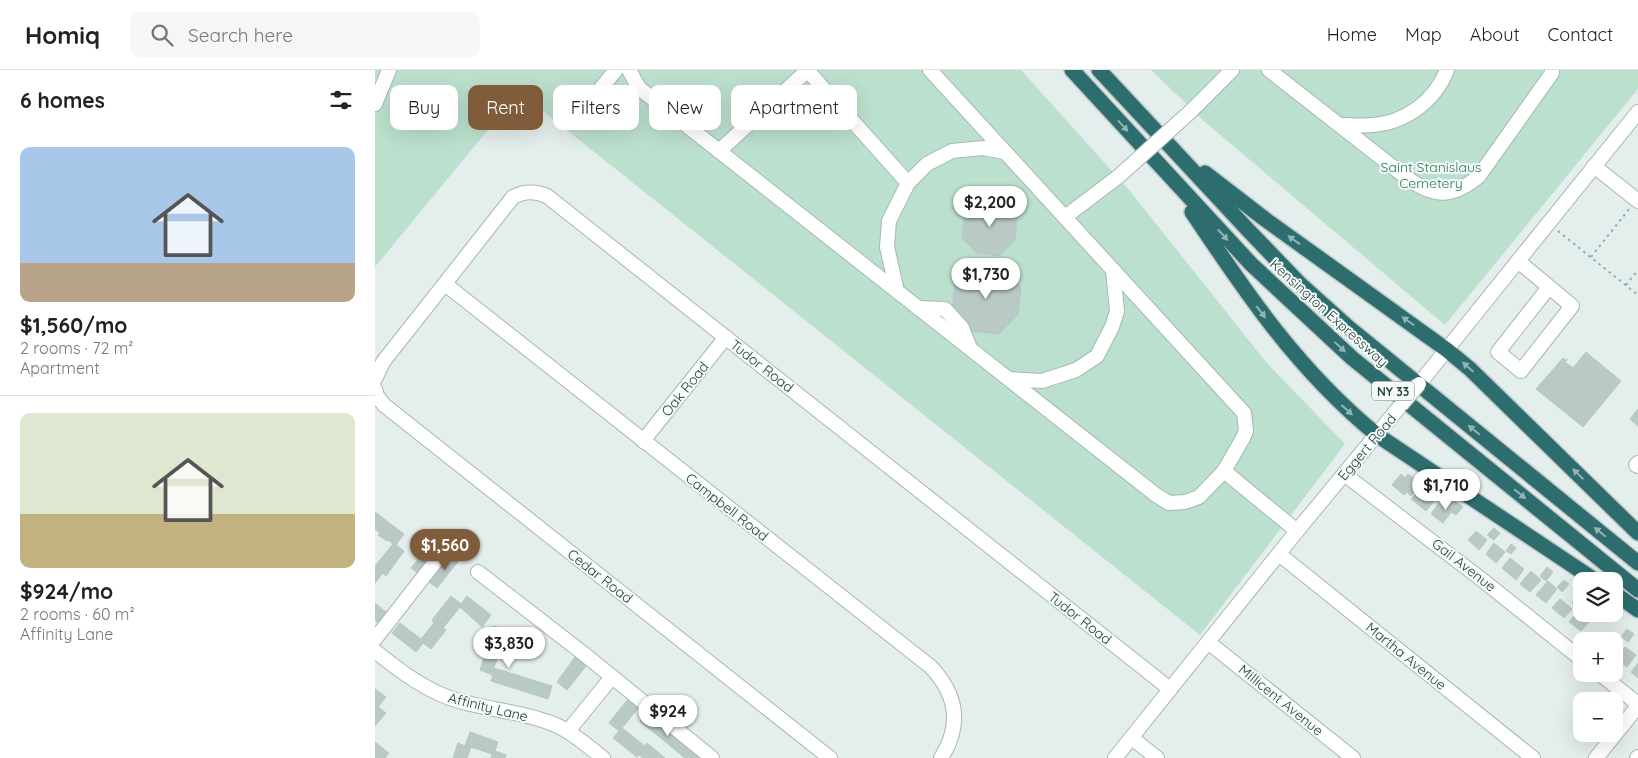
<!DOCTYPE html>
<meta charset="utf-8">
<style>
body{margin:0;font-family:Quicksand,sans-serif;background:#f6f6f6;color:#222;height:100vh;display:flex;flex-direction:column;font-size:19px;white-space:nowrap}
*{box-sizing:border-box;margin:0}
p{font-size:16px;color:#767676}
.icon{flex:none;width:28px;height:28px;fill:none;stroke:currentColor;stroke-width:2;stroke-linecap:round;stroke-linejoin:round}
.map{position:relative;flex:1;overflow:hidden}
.side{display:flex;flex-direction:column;background:#fff;width:375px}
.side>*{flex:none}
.guide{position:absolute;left:15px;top:15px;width:475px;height:45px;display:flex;gap:10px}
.buttons{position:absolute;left:1198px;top:502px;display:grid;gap:10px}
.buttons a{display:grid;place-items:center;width:50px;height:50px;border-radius:10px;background:#fff;box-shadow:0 5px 20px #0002;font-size:25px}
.price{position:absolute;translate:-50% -42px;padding:0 11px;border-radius:18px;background:#fff;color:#222;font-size:16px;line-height:32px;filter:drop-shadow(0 1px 2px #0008)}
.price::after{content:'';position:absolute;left:50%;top:30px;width:15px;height:11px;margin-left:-8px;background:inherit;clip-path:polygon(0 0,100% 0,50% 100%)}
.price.selected{background:#815c3b;color:#fff}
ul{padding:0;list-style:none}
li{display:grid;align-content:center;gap:10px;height:265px;padding:0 20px}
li+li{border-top:1px solid #e0e0e0}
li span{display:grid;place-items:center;height:155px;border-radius:10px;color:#555}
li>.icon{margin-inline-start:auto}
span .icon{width:90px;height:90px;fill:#fffc;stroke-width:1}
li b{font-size:21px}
h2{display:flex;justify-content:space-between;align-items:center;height:60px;padding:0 20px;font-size:21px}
.pill{padding:0 18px;border-radius:10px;background:#fff;box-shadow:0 5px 20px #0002;font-size:18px;line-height:45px}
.pill.selected{background:#815c3b;color:#fff}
header{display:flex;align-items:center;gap:30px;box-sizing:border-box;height:70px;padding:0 25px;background:#fff;border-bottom:1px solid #e0e0e0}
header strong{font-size:24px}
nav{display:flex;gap:28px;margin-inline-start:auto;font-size:18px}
.search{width:350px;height:45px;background:#f6f6f6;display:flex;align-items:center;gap:12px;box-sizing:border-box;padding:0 18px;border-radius:10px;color:#767676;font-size:19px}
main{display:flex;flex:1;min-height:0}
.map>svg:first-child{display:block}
.green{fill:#bce0ce}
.building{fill:#b9c9c6;stroke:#b6c8c5}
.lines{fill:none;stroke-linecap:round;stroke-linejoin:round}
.minor-casing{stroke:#a6b7b5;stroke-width:16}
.highway-casing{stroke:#c1cac9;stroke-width:18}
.path{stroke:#83b3ae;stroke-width:2;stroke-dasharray:2.5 4;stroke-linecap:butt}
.minor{stroke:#fff;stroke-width:14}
.highway{stroke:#2d6d6e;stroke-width:15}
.minor-bridge-casing{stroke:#a6b7b5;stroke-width:16;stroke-linecap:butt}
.minor-bridge{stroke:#fff;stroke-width:14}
.oneway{fill:#91b4b4}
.labels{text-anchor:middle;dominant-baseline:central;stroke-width:4;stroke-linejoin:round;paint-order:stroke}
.shield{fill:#f5faf9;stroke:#617877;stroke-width:1}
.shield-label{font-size:12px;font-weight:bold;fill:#22413f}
.park-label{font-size:14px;fill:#2b795a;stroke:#f5faf9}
.street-label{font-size:14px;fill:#22413f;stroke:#f5faf9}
</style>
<header>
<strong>Homiq</strong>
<div class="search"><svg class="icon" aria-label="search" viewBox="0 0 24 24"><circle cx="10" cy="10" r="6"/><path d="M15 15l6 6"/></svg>Search here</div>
<nav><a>Home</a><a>Map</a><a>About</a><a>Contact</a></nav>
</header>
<main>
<section class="side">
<h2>6 homes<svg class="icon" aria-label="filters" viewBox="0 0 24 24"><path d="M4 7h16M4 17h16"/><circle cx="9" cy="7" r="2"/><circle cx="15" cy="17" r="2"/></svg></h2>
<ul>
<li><span style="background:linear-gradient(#a9c7e8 75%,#b9a48a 0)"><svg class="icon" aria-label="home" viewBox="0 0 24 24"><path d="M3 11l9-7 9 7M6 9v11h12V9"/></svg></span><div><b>$1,560/mo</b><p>2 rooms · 72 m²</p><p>Apartment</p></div></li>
<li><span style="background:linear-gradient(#dfe7d0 65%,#c2b280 0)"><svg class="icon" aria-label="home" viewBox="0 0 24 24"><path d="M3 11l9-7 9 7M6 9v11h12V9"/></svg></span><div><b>$924/mo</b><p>2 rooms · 60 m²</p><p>Affinity Lane</p></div></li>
</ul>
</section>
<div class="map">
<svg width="1263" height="688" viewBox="0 0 1263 688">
<rect width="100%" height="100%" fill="#e4eeec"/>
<g class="green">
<path d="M0,0h646l109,121 136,171 79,82 -145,191 -681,-543 -144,175z"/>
<path d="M776,0h487v19l-193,236 -240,-203z"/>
</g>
<g class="building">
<path d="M605,131l22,2 15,16 -2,21 -16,16 -22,-3 -15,-15 2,-22z"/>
<path d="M599,195l29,2 18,20 -3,28 -19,19 -37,-4 -10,-19 3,-28z"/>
<path d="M1211,282l35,29 -38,46 -47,-38 27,-31 3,2 2,-1 -3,3 8,6z"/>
<path d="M1263,339v17l-8,-7z"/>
<path d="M1026,404l4,4 3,-4 8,6 -2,3 5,3 -8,10 -4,-4 -3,3 -12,-10z"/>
<path d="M1045,419l7,7 2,-2 3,2 -1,2 3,3 -8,10 -15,-12z"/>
<path d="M1064,419l5,5 -6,8 -6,-5z"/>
<path d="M1078,430l10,7 -7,8 -5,-3 -8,11 -12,-9 8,-11 7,6z"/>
<path d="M0,442l29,22 -8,11 8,6 -18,25 -3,-3 -8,10v-17l18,-22 -5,-4 -1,1 -9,-6 2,-2 -5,-4z"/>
<path d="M1119,458l6,5 -6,7 -7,-5z"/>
<path d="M1101,461l11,9 -8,10 -11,-10z"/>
<path d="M60,469l8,6 -24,29 -8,-6z"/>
<path d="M1119,473l11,9 -9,11 -10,-9z"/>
<path d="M1136,474l5,4 -5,6 -5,-3z"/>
<path d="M77,483l8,6 -23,29 -8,-6z"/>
<path d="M1135,488l14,11 -8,11 -14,-12z"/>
<path d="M1172,497l6,5 -7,9 -6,-5z"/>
<path d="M1156,501l10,9 -11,12 -10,-8z"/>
<path d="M1189,510l5,4 -7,8 -5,-5z"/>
<path d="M1173,511l9,8 -11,14 -10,-8z"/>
<path d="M1204,524l2,2v9l-3,3 -6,-5z"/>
<path d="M76,526l10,8 6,-8 24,19 -9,12 -22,-20 -17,21 3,2 -15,19 -8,-6 -7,9 -24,-19 8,-10 21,16 13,-16 -2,-3z"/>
<path d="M1185,529l12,10 -8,9 -12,-10z"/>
<path d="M0,533l11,9 -8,11 -3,-3z"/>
<path d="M1203,541l12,10 -9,10 -12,-9z"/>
<path d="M119,556l12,4 -12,38 58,18 -4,13 -57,-18 2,-6 -13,-5z"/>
<path d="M1252,559l7,5 -6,8 -7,-5z"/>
<path d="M1235,566l11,8 -7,10v-13h-8z"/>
<path d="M1250,577l11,8 -9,12 -11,-8z"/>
<path d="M200,587l11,9 -19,24 -10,-8z"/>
<path d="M1263,593v15l-7,-6z"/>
<path d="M0,619l11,8 -8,10 8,6 -11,13z"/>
<path d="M253,629l11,8 -17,21 23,18 2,-3 18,15h-22l-4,-3 -2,2 -24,-19 6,-7 -10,-8z"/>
<path d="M271,643l55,45h-16l-45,-37z"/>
<path d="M95,662l28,10 -3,9 11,4 -1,3h-14l1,-4 -21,-7 -4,11h-14l5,-15 7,3z"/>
<path d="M0,672l14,11 -4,5h-10z"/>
</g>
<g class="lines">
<g class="minor-casing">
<g id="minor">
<path d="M254,0l10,18 517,407 13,8 16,-1 14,-5 25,-26 19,-33 3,-7 -2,-18 -314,-343"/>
<path d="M432,0l101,113"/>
<path d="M894,0l138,108c28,20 46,20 72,-2l73,-103v-3"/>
<path d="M0,34l14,-34"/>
<path d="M815,42l42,-42"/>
<path d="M205,43l36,-43"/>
<path d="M966,55c10,0 21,1 31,0 33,-2 63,-24 75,-55"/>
<path d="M344,81l89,-81"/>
<path d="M1219,96l44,35"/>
<path d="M690,147l54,-41"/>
<path d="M1143,191l54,45 -51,65 -23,-19 51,-65"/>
<path d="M70,214l486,383c26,28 31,58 10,91"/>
<path d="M522,221l-10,-44 2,-26 19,-38 19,-19 25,-13 31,-3 22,4"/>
<path d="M543,238l27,1 17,19 8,20"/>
<path d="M0,309l8,-17 130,-165c12,-6 22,-6 34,-1l623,493"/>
<path d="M634,309l33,2 34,-11 21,-14 15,-29 5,-16 -4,-41"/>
<path d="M1044,314l219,-272"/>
<path d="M0,319l2,7 7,9 446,353"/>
<path d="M268,371l83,-104"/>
<path d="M1263,393l-2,2 2,1"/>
<path d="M849,401l73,60"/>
<path d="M969,404l141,108 96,77"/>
<path d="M904,484l254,204"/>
<path d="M103,502l106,82 128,104"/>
<path d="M0,569l68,-87"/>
<path d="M833,572l145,116"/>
<path d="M0,581c21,17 42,33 67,44 33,14 69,14 103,26 23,7 40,23 58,37"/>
<path d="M1225,604l38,30"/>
<path d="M193,661l44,-54"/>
<path d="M757,668l25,20"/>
<path d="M740,688l182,-227 104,-126"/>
<path d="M1221,688l42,-52"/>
<path d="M1262,688l1,-1"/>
</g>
</g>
<g class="highway-casing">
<g id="highway">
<path d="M697,0l179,194 101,94 286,232"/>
<path d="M724,0l150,161 50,52 49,44 290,236"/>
<path d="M830,103l61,47 181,130 23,19 168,164"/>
<path d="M817,142c56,84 106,158 185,223l219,146"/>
<path d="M1239,523l24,17"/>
</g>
</g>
<g class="path">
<path d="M1183,161l80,64"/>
<path d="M1216,187l39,-49"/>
<path d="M1251,215l12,-15"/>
</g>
<use href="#minor" class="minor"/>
<use href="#highway" class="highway"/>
<g class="minor-bridge-casing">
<g id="minor-bridge">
<path d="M744,106l71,-64"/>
<path d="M1026,335l18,-21"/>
</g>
</g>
<use href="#minor-bridge" class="minor-bridge"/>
</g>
<defs><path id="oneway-solid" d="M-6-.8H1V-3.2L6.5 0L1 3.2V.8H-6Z" transform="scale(1.25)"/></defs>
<g class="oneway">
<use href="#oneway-solid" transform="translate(748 56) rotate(48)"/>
<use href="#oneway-solid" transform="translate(848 165) rotate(47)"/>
<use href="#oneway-solid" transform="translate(919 170) rotate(-144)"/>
<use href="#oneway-solid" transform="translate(886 242) rotate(52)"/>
<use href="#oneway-solid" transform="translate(1033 251) rotate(-145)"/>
<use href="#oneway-solid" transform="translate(965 277) rotate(43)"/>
<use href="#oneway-solid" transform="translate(1093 297) rotate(-138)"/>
<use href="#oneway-solid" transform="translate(972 340) rotate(42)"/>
<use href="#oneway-solid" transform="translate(1099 360) rotate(-141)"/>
<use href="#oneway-solid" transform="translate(1203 404) rotate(-136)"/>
<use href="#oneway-solid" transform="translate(1145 424) rotate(39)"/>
<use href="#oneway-solid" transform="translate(1225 462) rotate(-141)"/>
</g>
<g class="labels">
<rect class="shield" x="997" y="311.5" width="42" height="19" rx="4"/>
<g class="shield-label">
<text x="1018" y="321">NY 33</text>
</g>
<g class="park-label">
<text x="1056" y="97">Saint Stanislaus<tspan x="1056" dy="16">Cemetery</tspan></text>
</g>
<g class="street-label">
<text transform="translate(954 243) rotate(42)">Kensington Expressway</text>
<text transform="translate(387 296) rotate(38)">Tudor Road</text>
<text transform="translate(310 319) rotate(-51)">Oak Road</text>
<text transform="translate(992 377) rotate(-50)">Eggert Road</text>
<text transform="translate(352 437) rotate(38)">Campbell Road</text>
<text transform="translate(1089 495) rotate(38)">Gail Avenue</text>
<text transform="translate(225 506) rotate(38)">Cedar Road</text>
<text transform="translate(705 548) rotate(38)">Tudor Road</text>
<text transform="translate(1031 586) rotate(39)">Martha Avenue</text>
<text transform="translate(906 630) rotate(39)">Millicent Avenue</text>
<text transform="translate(113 637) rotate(14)">Affinity Lane</text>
</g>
</g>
</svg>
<div class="buttons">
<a><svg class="icon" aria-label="layers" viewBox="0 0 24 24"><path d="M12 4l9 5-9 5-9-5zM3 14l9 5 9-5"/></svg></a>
<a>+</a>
<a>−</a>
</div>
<b class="price" style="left:615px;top:158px">$2,200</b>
<b class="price" style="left:611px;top:230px">$1,730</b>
<b class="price" style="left:1071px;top:441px">$1,710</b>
<b class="price selected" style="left:70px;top:501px">$1,560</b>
<b class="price" style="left:134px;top:599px">$3,830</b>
<b class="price" style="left:293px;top:667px">$924</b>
<div class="guide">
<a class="pill">Buy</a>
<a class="pill selected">Rent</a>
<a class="pill">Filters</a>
<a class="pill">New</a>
<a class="pill">Apartment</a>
</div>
</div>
</main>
